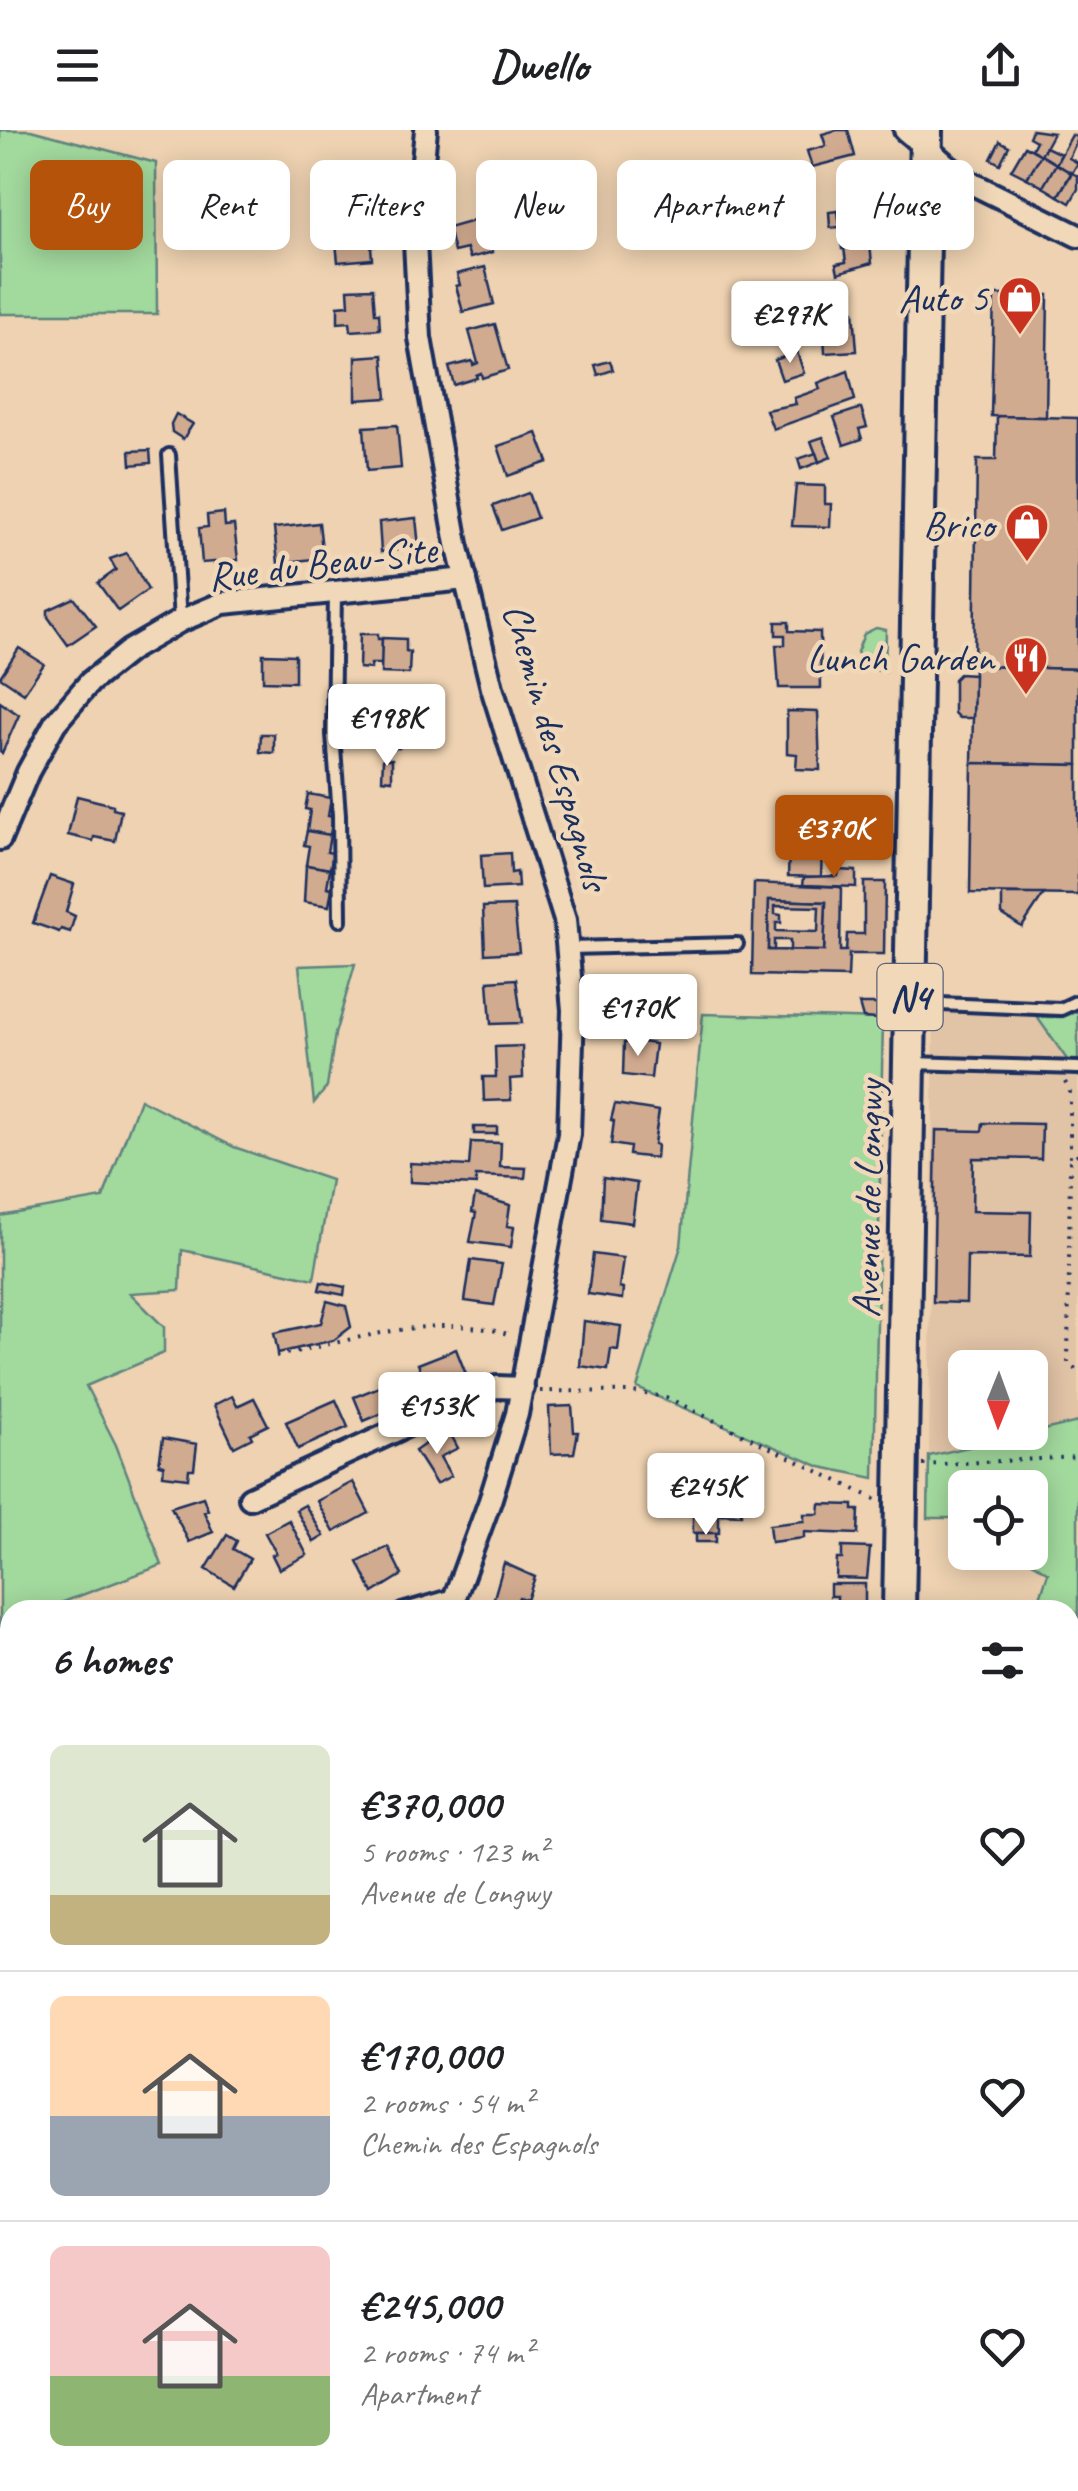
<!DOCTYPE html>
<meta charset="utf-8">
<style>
body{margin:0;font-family:Caveat,sans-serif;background:#f2f2f2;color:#202124;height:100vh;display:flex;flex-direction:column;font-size:38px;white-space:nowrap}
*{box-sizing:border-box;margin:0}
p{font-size:32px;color:#757577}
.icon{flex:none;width:55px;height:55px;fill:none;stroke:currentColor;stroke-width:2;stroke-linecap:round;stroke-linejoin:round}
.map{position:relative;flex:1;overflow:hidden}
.details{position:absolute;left:0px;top:1470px;width:1080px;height:892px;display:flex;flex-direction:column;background:#fff;border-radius:30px 30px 0 0;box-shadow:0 5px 25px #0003}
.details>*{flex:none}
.top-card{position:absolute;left:30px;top:30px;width:1020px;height:90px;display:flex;gap:20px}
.needle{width:65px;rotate:181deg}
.fabs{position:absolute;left:948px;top:1220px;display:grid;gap:20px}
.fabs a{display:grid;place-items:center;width:100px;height:100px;border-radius:15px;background:#fff;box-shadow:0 5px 25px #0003;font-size:50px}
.price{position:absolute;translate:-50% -85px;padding:0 22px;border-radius:10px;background:#fff;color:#222;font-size:32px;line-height:65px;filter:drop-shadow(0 2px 5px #0008)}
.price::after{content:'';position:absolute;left:50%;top:60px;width:30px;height:22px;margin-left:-15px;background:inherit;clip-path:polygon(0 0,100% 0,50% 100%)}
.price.selected{background:#b45309;color:#fff}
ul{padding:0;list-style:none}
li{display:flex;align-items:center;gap:30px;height:250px;padding:0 50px}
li+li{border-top:2px solid #e0e0e0}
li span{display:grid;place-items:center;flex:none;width:280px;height:200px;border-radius:15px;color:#555}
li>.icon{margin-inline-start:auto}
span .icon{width:120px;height:120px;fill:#fffc;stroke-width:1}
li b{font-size:42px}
h2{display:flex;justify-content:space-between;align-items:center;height:120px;padding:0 50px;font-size:42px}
.chip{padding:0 35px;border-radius:15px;background:#fff;box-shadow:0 5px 25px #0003;font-size:35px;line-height:90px}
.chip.selected{background:#b45309;color:#fff}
header{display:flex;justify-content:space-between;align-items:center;height:130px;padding:0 50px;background:#fff;font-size:45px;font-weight:700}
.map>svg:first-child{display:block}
.built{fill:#e1c3a6;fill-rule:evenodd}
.green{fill:#a2d99d;stroke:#5e847e;stroke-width:2.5}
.building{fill:#d1ab90;stroke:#1b2f5e;stroke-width:2.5;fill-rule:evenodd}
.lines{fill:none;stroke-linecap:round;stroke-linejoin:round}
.lane-casing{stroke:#1b2f5e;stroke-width:18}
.street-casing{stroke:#1b2f5e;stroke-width:28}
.secondary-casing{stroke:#1b2f5e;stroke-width:35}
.primary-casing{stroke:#1b2f5e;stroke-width:38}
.path{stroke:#1b2f5e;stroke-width:4;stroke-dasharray:2.5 8;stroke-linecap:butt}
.lane{stroke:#f0d8b8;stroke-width:10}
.street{stroke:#f0d8b8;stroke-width:20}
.secondary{stroke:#f0d8b8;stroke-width:28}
.primary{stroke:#f0d8b8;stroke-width:30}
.labels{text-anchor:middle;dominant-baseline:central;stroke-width:9;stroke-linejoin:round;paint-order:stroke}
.shield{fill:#f0d8b8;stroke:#5b6279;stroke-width:2.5}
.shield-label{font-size:38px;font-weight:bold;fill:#1b2f5e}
.poi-label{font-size:40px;fill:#1b2f5e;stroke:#f0d8b8;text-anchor:end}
.street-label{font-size:40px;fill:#1b2f5e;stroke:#f0d8b8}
</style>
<header><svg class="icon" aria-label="menu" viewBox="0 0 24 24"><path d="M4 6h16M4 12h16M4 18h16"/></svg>Dwello<svg class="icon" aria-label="share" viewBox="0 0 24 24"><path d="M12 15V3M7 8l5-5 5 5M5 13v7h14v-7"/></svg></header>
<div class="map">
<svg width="1078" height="2361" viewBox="0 0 1078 2361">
<rect width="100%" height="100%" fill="#eed2b1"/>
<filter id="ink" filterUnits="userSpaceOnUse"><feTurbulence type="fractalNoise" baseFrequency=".01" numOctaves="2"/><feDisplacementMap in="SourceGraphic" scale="20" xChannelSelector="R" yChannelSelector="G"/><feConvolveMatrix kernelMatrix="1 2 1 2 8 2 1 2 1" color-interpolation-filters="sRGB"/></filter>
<g filter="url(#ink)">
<path class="built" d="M1078,879v413l-149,34 5,-443 129,4zM965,1238h65v64h-65z"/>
<g class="green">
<path d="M0,0h31l125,33 1,151h-157z"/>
<path d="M876,498l10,2 -1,42 -20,-4 -8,-16 7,-18z"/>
<path d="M355,834l-20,70 -8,53 -13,16 -15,-137z"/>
<path d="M1078,881v64l-41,-58h26z"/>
<path d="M703,884l180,5 -9,459 -53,-11 -184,-79 44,-142z"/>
<path d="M140,969l94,48 97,33 -17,99 -132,-29 -2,40 -50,3 34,34v26l-78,33 30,59 46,120 -120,45h-32v12l-10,4v-410l103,-18z"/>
<path d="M1078,1292v383l-8,5v-200h-34l12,-37 -29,-20 11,-1v-64h-65v30h-37l1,-62z"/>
<path d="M0,1564l10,16v307l-10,15z"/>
</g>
<g class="building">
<path d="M837,0h11l7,26 -43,11 -5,-16 19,-5 -4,-12z"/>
<path d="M1032,0l21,3 -12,22 -9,-6 4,-8 -7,-4z"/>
<path d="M1072,5l6,3 -9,20 9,5 -6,10 -16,-9z"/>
<path d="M1000,11l9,5 -9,18 -9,-5z"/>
<path d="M1025,16l16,9 -14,23 -16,-8z"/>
<path d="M1046,17l15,7 -5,10 -15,-9z"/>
<path d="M1041,25l15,9 -13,23 -16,-9z"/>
<path d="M1056,34l15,9 -13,23 -15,-9z"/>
<path d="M1072,43l6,3v13l-8,14 -12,-7z"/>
<path d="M680,55l4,17 -25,6 -4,-17z"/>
<path d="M543,73l3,13 -12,3 -4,-13z"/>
<path d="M869,78l2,37 -29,4 -4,-38z"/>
<path d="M838,81l2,16 -10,1 -1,-16z"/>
<path d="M372,83l3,33h-4l1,13 -34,3 -3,-29h-7l-1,-12 7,-1v-4z"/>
<path d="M480,89l1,4 10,-2 5,18 -6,3 3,10 -23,6 -3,-9 -13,3 -6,-24z"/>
<path d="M870,115l2,18 -34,10 -2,-9 10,-2 -2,-14z"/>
<path d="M485,137l9,37 -31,8 -7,-26 4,-1 -3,-11z"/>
<path d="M373,158l2,25h4l1,16 -29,2 -1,-9 -12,1v-17l11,-1 -1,-16z"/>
<path d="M994,165h54l-2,122 -55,-1z"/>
<path d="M854,181l3,40 -32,2 -2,-40z"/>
<path d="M495,194l13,46 -26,8 -1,-5 -5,2 1,3 -23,7 -5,-18 23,-6 1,4 5,-2 -9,-32z"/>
<path d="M797,222l7,21 -22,7 -7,-20z"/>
<path d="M383,225l4,43 -31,2v-43z"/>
<path d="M610,231l3,9 -15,5 -3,-10z"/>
<path d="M848,241l7,29 -82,29 -7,-19 30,-6 -2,-6 26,-9 -2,-6z"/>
<path d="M861,278l6,19 -8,2 3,10 -18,6 -10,-28z"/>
<path d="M176,284l17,10 -10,15 -11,-7 -1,-8z"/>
<path d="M997,286l81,2v251l-104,-3 3,-206h19z"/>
<path d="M397,295l4,43 -34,3 -3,-44z"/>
<path d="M537,303l11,29 -40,14 -10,-30z"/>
<path d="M823,307l8,20 -12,5 -8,-21z"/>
<path d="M150,320l1,13 -20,2 -1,-14z"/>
<path d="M816,323l3,9 -18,7 -3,-10z"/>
<path d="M796,355l29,1v18h6l-1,23 -38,-1z"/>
<path d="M528,363l9,25 -35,12 -9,-24z"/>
<path d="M224,383l1,13 9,-1 4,35 -36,3 -3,-35 9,-1 -1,-12z"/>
<path d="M416,388l3,29 -38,5 -2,-30z"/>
<path d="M319,393l4,35 -45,5 -4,-35z"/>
<path d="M127,423l21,37 -30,21 -20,-28 18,-13 -6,-11z"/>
<path d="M74,468l22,28 -28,19 -20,-28v-7z"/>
<path d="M776,492h13v9l31,1 1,56h-42l-3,-43h9v-10h-9z"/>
<path d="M360,504h18v5h4v25h-11v5l-12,-1z"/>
<path d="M382,508l24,1v12l4,1 -1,22 -28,-1z"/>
<path d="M19,518l25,16 -20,29 -24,-16z"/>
<path d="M263,524l32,1v27l-32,-1z"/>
<path d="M974,536l104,3v96l-106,-2z"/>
<path d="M959,544l15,1 -1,43h-14l-5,-5v-34z"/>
<path d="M0,572l19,13 -17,38 -2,-2z"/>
<path d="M787,581l31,1 2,58 -24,-1 1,-15 -10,-1z"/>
<rect x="384" y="584" width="15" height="34"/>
<path d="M261,604h13v19l-14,-1z"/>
<path d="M383,629h9v21l-10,-1z"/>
<path d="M972,633l106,2v130l-108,-2z"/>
<path d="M308,664l23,4 -3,18 5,1 -3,18 -23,-4 3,-21 -5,-1z"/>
<path d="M77,666l36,9v4l8,2 -6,30 -21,-4 -1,4 -25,-6z"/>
<path d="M307,701l23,4 -3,17 6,1 -3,16 -24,-4 3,-19 -5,-1z"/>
<path d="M789,719l33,1 -1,27 -33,-1z"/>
<path d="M510,723l1,20 6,-1 1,15 -35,2 -2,-34z"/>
<path d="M306,735l24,4 -3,18 5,1 -3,18 -25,-4z"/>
<path d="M839,740l17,1v16l-53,-2 1,-8 34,-1z"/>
<path d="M50,746l24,8 -8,28 9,4 -5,16 -9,-3 -2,3 -26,-9z"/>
<path d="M864,752h21l-1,72h-35l-1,23 -96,-2 2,-92 87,4 -1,64h6l1,-17h17zM769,770l57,2 -2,49 -56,-1z"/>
<path d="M1002,764h42l-22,33 -20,-13z"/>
<path d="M769,770l57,2 -2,49 -34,-1v-10h-16v10h-6zM775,776l44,1 -1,25 -42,-1v-8h5v-8l-6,-1z"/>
<path d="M514,776l5,46 -34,2 -2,-47z"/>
<path d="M681,847l10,1 -1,24h-10z"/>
<path d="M516,849l6,44 -31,1 -3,-43z"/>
<path d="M859,874h18v15l-14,-1z"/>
<path d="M635,911l20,3 -4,34 -28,-3 1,-32z"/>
<path d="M522,916l1,32 -13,1 1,21 -27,1 -1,-24h13l-1,-30z"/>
<path d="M615,974l44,7 -5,33 3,1 -1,13 -27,-3 1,-8 -19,-3 3,-23 -3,-1z"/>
<path d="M983,993l59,1 -1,35 -68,-1 -1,53 59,1 -1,45 -63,-1 -1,47 -33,-1 3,-172 46,1z"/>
<rect x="474" y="997" width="23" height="7"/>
<path d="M471,1012l30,1 -1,24 26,1 -1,10 -49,-2v9l-66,-3v-19l59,3z"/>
<path d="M603,1048l34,5 -5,40 -31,-4z"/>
<path d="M475,1065l35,10 -3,21 7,1 -3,20 -41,-5 6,-29 -4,-1z"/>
<path d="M593,1124l30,4 -4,30 4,1 -1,10 -34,-5z"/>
<path d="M471,1130l31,4 -8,41 -29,-4z"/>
<path d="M321,1152l24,5 -1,8 -25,-5z"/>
<path d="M327,1171l19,5 5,21 -17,13 -56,13 -4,-20 47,-10z"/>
<path d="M584,1191l37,5 -3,24 -7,-1 -3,21 -28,-4z"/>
<path d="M456,1219l11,28 -10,5 -4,-9 -16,6 4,9 -11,4 -12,-28z"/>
<path d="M399,1249l10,23 -45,19 -10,-24z"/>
<path d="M232,1266l5,10 17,-8 14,27 -18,9 2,4 -18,9 -20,-42z"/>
<path d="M336,1270l12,27 -50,22 -12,-27z"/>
<path d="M572,1276l2,26h4l-4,21 -23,1 -2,-47z"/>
<path d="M450,1303l8,15 -18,9 11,19 -15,8 -21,-33 17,-12 1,3z"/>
<path d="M163,1308l34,6 -3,25h-5l-1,9 -25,-3 1,-10 -5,-1z"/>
<path d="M353,1352l16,31 -35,19 -17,-31z"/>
<path d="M693,1358l48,1v26l-22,-1v19h-26z"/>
<path d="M203,1367l5,13 -4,2 9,20 -24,10 -18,-35z"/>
<path d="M820,1374l33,1v5h6l-1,24 -54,-2v6l-33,4 -2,-17 35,-4v-7h15z"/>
<path d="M305,1375l19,31 -10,6 -18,-32z"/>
<path d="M289,1390l18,35 -28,14 -7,-14 4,-2 -11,-20z"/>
<rect x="696" y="1403" width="20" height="9"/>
<path d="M227,1405l10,6 -4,8 17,10 -16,27 -28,-17z"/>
<path d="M388,1417l14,28 -29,18 -15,-31z"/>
<path d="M842,1417l28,1 -3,31 -31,-1 1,-19h5z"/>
<path d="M504,1433l31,14 -8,23 -8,-3 -6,13 -21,-5z"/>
<path d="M830,1454h35v21h-28v-9h-7z"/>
<rect x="927" y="1474" width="28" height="6"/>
<path d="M1071,1919l7,10v13l-8,5z"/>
<path d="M1075,2063l3,24 -8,2v-25z"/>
<path d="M0,2122l10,1 -2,29 -8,-1z"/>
<path d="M1076,2343v18h-20l-1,-9h15v-8z"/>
<path d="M159,2352h25l-1,4 15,2v3h-30l-10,-2z"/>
<path d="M372,2352h27l-2,9h-27z"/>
<path d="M418,2352h27l-2,9h-27z"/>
<path d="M852,2352l-4,9h-29l2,-9z"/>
<rect x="996" y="2352" width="20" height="9"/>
<path d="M1016,2352h19l1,9h-20z"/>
<path d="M1035,2352h20l1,9h-20z"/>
</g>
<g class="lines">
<g class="lane-casing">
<g id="lane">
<path d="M169,325l11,165"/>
<path d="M335,462l-2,142 6,81 1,105"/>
<path d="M569,818l168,-4"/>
<path d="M916,873l145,6 17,-8"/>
<path d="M911,933l167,5"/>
<path d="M402,1480l51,-15"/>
<path d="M1070,2230h8"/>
</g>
</g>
<g class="street-casing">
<g id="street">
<path d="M426,0l-11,112 5,96 37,206 35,144 73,232 8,90 -4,124 -52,280 -27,87 -40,109"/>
<path d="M905,0l58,49 115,57"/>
<path d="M0,709l28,-67 27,-49 35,-41 40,-32 50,-29 43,-18 243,-24"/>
<path d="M250,1368l234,-108 13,-3 26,1"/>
<path d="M1070,1879l8,-5"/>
<path d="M0,1952l10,-1"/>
<path d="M1070,2110l8,-2"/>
<path d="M633,2352l70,9"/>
</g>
</g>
<g class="secondary-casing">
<g id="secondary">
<path d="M0,2183l10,2"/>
<path d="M458,2361l2,-9"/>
</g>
</g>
<g class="primary-casing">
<g id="primary">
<path d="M899,1480l27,-1480"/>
<path d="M885,2361c16,-9 31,-10 47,0"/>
</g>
</g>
<g class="path">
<path d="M946,81l17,-6"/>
<path d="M1065,952l5,9v70"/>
<path d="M1078,1024l-8,7 -2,203 10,7"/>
<path d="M276,1226c76,-15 159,-45 235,-21"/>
<path d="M540,1261l93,1 33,5 211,103"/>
<path d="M923,1335l155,-8"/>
<path d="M503,2352l111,9"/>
<path d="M721,2352l62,9"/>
<path d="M406,2361l2,-9"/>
</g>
<use href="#lane" class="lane"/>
<use href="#street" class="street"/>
<use href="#secondary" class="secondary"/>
<use href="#primary" class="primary"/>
</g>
</g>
<defs>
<g id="shop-pin" transform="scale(2.25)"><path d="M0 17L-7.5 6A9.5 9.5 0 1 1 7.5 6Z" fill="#c8321e" stroke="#f0d8b8"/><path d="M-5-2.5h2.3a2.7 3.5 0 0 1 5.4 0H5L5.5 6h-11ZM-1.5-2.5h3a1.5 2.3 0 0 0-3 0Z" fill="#fff"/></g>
<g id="restaurant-pin" transform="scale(2.25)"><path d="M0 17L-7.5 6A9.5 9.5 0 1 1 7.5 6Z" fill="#c8321e" stroke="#f0d8b8"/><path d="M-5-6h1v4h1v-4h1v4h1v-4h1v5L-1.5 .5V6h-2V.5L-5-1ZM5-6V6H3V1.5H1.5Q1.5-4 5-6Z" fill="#fff"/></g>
</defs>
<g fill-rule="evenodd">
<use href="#shop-pin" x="1020" y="168"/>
<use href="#shop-pin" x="1027" y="395"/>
<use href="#restaurant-pin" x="1026" y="528"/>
</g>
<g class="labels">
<rect class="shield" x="877.5" y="834" width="65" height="66" rx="8"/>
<g class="shield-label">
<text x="910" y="867">N4</text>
</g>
<g class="poi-label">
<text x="988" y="168">Auto 5</text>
<text x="994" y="395">Brico</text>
<text x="994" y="528">Lunch Garden</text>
</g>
<g class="street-label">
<text transform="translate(322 433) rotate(-7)">Rue du Beau-Site</text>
<text transform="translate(556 617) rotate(74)">Chemin des Espagnols</text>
<text transform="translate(868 1069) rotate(-89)">Avenue de Longwy</text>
</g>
</g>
</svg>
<div class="fabs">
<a><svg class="needle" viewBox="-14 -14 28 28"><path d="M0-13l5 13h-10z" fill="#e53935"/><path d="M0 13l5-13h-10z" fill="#757577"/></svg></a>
<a><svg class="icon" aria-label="locate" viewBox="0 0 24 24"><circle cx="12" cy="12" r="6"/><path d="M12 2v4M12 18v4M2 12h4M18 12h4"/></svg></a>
</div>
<b class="price" style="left:790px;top:236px">€297K</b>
<b class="price" style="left:387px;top:639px">€198K</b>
<b class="price selected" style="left:834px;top:750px">€370K</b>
<b class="price" style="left:638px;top:929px">€170K</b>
<b class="price" style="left:437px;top:1327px">€153K</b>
<b class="price" style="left:706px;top:1408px">€245K</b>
<div class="top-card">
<a class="chip selected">Buy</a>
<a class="chip">Rent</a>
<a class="chip">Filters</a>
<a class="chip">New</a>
<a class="chip">Apartment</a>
<a class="chip">House</a>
</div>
<section class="details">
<h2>6 homes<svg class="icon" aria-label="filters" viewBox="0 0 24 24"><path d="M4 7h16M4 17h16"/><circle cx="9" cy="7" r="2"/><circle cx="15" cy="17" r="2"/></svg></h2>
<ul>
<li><span style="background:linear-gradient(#dfe7d0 75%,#c2b280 0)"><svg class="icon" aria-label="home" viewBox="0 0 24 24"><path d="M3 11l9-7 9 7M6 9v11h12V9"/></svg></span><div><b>€370,000</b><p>5 rooms · 123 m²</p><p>Avenue de Longwy</p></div><svg class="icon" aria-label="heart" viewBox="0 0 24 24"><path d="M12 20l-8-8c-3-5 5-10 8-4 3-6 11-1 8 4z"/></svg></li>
<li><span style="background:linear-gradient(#ffd9b3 60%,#9aa5b1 0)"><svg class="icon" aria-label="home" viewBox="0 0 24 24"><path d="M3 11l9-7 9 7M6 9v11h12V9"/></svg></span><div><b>€170,000</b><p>2 rooms · 54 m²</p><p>Chemin des Espagnols</p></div><svg class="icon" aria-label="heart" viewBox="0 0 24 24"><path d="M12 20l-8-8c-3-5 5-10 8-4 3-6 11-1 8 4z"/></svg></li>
<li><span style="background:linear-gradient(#f6c9c9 65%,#8fb573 0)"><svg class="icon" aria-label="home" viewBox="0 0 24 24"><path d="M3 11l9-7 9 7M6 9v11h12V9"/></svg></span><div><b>€245,000</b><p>2 rooms · 74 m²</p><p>Apartment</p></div><svg class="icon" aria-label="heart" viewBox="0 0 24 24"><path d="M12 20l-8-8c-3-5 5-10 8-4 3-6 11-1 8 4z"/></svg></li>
</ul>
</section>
</div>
